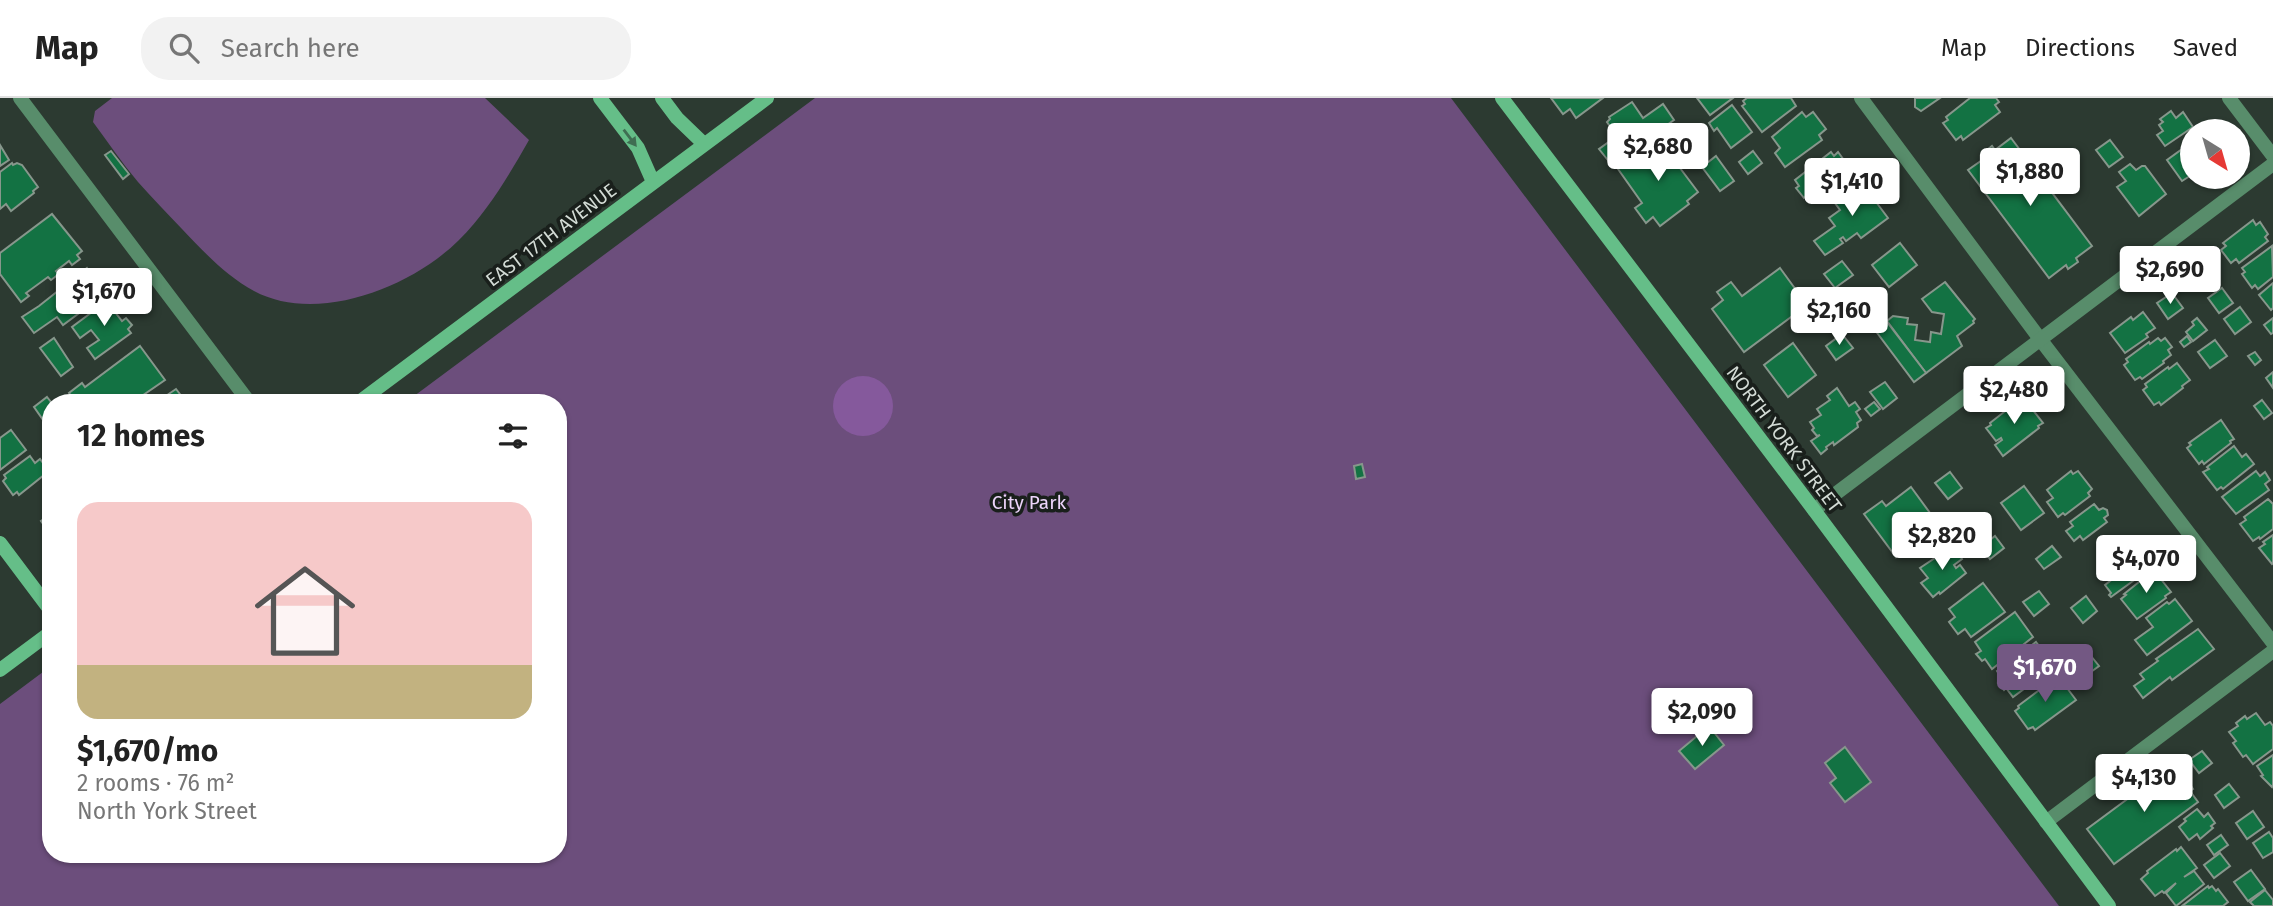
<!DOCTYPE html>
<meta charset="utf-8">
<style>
body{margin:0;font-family:"Fira Sans",sans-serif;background:#f2f2f2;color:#222;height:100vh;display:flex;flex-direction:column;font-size:26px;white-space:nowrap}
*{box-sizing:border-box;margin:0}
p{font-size:23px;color:#767676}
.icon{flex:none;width:38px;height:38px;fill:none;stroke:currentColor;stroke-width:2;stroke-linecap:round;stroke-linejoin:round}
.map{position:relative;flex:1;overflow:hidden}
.sheet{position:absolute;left:42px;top:296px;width:525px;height:469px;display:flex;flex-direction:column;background:#fff;border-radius:28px;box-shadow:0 2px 5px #0004}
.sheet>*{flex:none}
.needle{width:46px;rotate:143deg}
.controls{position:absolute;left:2180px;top:21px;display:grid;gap:14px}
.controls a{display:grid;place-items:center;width:70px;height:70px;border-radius:50%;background:#fff;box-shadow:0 2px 5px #0004;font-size:35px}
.price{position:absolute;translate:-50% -60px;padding:0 16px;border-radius:7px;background:#fff;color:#222;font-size:23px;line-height:46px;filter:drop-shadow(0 2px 4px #0008)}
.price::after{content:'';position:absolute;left:50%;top:42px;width:21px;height:16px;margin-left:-10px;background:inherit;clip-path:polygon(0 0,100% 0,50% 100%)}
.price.current{background:#735883;color:#fff}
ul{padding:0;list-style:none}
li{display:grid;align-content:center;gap:14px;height:371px;padding:0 35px}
li span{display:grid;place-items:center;height:217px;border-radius:21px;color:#555}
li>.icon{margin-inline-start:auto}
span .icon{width:126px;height:126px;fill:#fffc;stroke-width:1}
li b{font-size:30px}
h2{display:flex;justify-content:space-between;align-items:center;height:84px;padding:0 35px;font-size:30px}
header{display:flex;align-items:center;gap:42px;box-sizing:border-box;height:98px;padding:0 35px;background:#fff;border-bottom:2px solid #e0e0e0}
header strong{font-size:33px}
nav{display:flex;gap:38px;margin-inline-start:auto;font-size:24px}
.search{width:490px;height:63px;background:#f2f2f2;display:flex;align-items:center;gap:18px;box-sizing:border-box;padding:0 24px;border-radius:28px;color:#767676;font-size:26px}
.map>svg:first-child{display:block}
.green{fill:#6c4e7c}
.water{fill:#85599c}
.building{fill:#137243;stroke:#87978c;stroke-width:2}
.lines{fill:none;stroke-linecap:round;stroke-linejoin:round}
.street{stroke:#588d6b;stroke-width:14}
.secondary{stroke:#65be88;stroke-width:14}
.oneway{fill:#3f6e52}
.labels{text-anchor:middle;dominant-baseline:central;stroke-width:7;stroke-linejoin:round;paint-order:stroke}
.street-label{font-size:19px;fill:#d3dbd5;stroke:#191f1b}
.park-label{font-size:19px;fill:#edd5fb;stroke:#191f1b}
</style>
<header>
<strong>Map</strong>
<div class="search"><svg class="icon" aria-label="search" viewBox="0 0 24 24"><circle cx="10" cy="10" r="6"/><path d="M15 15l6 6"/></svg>Search here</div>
<nav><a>Map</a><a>Directions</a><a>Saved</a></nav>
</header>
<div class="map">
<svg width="2273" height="808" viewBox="0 0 2273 808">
<rect width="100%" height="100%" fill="#2c3a31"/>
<g class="green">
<path d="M112,0h373l44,42c-20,35 -41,71 -70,100 -47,47 -142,85 -205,51 -28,-15 -51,-40 -72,-62 -15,-16 -30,-31 -44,-47 -16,-19 -30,-40 -45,-60l2,-11z"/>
<path d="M815,0h636l608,808h-2059v-202l51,-38v188h507v-452h-152z"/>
</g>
<circle class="water" cx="863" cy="308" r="30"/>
<g class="building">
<path d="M1551,0h52l-27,20 -6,-9 -7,5z"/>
<path d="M1697,0h36l-23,17z"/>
<path d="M1747,0h44l5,8 -34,26 -20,-26 3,-2 -2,-3z"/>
<path d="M1915,0h25l-19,13 -6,-4z"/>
<path d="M1970,0h26l3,4 -4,3 5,7 -37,28 -2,-4 -5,4 -13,-17 5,-3 -2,-3z"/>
<path d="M1632,4l11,16 20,-14 11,16 -63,44 -12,-15 18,-13 -10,-14 3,-3 -1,-2z"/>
<path d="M1732,7l20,27 -21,16 -14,-20 -3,3 -5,-8z"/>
<path d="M2171,13l5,7 7,-6 10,15 -28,19 -8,-11 6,-4 -4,-6 4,-3 -3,-3z"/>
<path d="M1802,14l4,5 7,-5 13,17 -7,6 3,5 -37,27 -10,-14 5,-5 -8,-11z"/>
<path d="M1672,32l9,14 -10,6 -9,-13z"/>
<path d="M2011,40l81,108 -16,12 2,4 -10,7 -2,-4 -17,13 -81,-108 17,-12 -3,-4 10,-8 3,4z"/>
<path d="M1658,41l12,16 3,-2 7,9 -3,2 21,28 -11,9 2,3 -29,22 -7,-9 -7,6 -11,-15 7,-5 -24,-34z"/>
<path d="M2110,42l13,17 -14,10 -13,-17z"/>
<path d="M0,47l9,15 -9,6z"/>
<path d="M2193,48v28l-11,7 -15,-21 18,-13 2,3z"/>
<path d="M111,53l18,23 -6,5 -18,-24z"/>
<path d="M1753,53l9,12 -14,11 -9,-12z"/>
<path d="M1831,54l3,4 4,-4 11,15 -4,3 3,4 -37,28 -4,-6 -3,2 -8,-10 3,-2 -4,-6z"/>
<path d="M1716,58l18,25 -14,10 -18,-24z"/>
<path d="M12,65l1,2 4,-2 5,2 16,22 -5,4 1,2 -23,18 -5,-7 -6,5v-37z"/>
<path d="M2130,66l6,6 6,-4h3l21,28 -27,22 -22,-29 9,-6 -7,-9z"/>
<path d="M1861,84l27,36 -27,20 -4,-5 -11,8 -3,-4 -3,2 3,4 -18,12 -11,-14 21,-15 -6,-8 11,-8 -5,-7 4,-4v-3z"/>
<path d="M52,116l30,37 -5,4 3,4 -8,6 -3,-4 -13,10 3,3 -8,6 -3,-3 -22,16 3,3 -8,6 -21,-28v-21z"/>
<path d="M2253,122l3,5 4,-3 8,12 -3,3 3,4 -29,22 -3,-4 -5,4 -10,-13 5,-4 -3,-3z"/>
<path d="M1900,145l17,22 -28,22 -17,-22z"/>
<path d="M2272,148l1,31 -15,12 -3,-4 -3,3 -10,-14 3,-2 -3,-4z"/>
<path d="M2197,162l15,21 -13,8 -15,-20z"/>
<path d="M1842,163l11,14 -18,13 -11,-14z"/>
<path d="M87,170l16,20 -20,15 3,5 -23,17 -6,-8 -23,16 -12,-16 17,-11z"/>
<path d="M1780,170l27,37 -63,47 -32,-43 11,-9 -6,-8 14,-10 11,14z"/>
<path d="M1945,184l30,37 -2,2 1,2 -17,13 5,10 -36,27 -39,-52 6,-5 15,2 -1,6 10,1 -2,15 15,2 1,-10 10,2 3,-20 -12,-2 -10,-13z"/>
<path d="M2273,185v25l-2,2 -12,-15z"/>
<path d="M2222,190l11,15 -14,10 -11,-15z"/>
<path d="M2172,195l11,15 -15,11 -11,-16z"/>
<path d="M107,203l3,4 4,-4 6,8 -5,3 7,9 4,-3 6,7 -4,4 3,4 -36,26 -8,-11 12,-8 -8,-10 -11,8 -8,-11z"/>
<path d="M2240,209l11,15 -16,12 -11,-15z"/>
<path d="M2143,214l12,16 -9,6 2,3 -23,16 -15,-20 21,-16 2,3z"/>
<path d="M2197,220l10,12 -14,11 -7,-9 8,-7 -2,-3z"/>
<path d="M2273,220v15l-2,1 -7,-9z"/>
<path d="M1887,224l39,51 -12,9 -39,-52z"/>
<path d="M1842,236l11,14 -17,12 -10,-14z"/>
<path d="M2187,238l4,6 -7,5 -4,-5z"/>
<path d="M54,240l19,29 -12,9 -21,-28z"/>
<path d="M2158,240l3,3 4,-3 7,9 -4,3 3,5 -8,6 1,2 -22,16 -2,-2 -5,3 -11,-15 4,-3 -2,-3 23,-17 1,2z"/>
<path d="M2215,242l12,16 -17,12 -12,-16z"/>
<path d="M1793,245l23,32 -28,22 -24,-32z"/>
<path d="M140,248l25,34 -32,22h-57l-7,-9 13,-10 3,4z"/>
<path d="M2255,254l6,8 -6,5 -7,-9z"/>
<path d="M2177,265l13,17 -8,6 1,2 -22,17 -2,-3 -5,3 -11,-15 4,-3 -2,-3 23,-17 1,2z"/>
<path d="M2273,274v16l-7,-10z"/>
<path d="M1885,284l12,16 -14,11 -13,-17z"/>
<path d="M1837,290l12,18 6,-4 5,7 -4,3 5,8 -4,3 1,4 -24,18 -1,-3 -7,5 1,2 -6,5 -10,-13 9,-6 -3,1 -5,-6 2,-2 -4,-6 11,-7 -4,-6 13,-9 -3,-4z"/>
<path d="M176,291l10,13h-29z"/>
<path d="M47,299l4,5v24l-3,1 -14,-20z"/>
<path d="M2025,302l18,23 -5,3 1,2 -36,28 -8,-11 7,-5 -1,-2 -5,3 -10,-13 5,-3 -1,-2 28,-22 2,2z"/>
<path d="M2262,302l10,13 -8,6 -10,-13z"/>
<path d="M1874,304l6,7 -9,7 -6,-7z"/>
<path d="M2221,322l13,19 -4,2 1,2 -27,21 -2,-3 -3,3 -12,-16 4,-3 -2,-2z"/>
<path d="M11,332l15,20 -26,20v-32z"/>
<path d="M2234,348l8,11 4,-3 8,10 -31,25 -2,-2 -4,3 -14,-18 6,-3 -2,-2z"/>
<path d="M30,358l5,7 5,-4 9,12 -30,24 -2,-3 -4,3 -10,-14 3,-3 -2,-3z"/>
<path d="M1362,366l3,13 -9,2 -2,-13z"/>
<path d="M2071,373l2,3 5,-3 14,18 -4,4 2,3 -25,19 -2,-2 -5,4 -11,-15 6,-4 -6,-8z"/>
<path d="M2256,373l4,5 5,-4 5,8 -5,4 4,6 -33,24 -14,-17z"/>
<path d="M1950,374l12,16 -14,11 -13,-16z"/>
<path d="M2024,388l20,27 -23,17 -20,-27z"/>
<path d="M1911,389l19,26 -13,9 9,12 -30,23 -32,-43 18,-13 4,5z"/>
<path d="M2268,401l5,5v25l-13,10 -1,-2 -6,4 -13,-17 6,-4 -2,-3z"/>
<path d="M2094,406l5,6 4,-2 4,2 1,5 -4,3 3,4 -24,18 -3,-4 -6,5 -8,-10 7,-5 -3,-4z"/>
<path d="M51,416v21l-10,-14z"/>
<path d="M2273,437v28l-1,1 -13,-16 6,-4 -2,-2z"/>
<path d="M1995,438l9,12 -14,11 -9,-12z"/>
<path d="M1953,448l9,13 -8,6 2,3 4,-3 6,8 -26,21 -1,-2 -6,5 -12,-14 7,-5 -8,-10z"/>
<path d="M2052,448l9,11 -17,12 -8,-10z"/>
<path d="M2136,448l16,21 -41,30 -2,-2 2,-2 -6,-8 5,-4 -9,-11z"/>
<path d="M2156,475l15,19 -6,4 1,2 -29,21 -16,-20 5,-4 -2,-1 25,-20 2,3z"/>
<path d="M1983,485l22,29 -34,25 -6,-8 -7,5 -9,-12 6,-5 -6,-8z"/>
<path d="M2039,493l10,13 -15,12 -11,-14z"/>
<path d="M2086,498l11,15 -14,12 -12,-15z"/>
<path d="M2175,501l17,22 -45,34 -12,-15 18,-13 -7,-9 21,-16 2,2z"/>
<path d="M2015,514l18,25 -41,32 -7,-10 -3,2 -6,-7 5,-3 -6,-9z"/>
<path d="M2198,531l16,20 -42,31 -2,-3 -27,21 -9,-12 10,-7 -4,-5 18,-13 -2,-2z"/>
<path d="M2036,544l19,24 -42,31 -7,-9 -2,2 -6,-7 4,-4 -5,-8z"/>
<path d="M2083,548l16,20 -15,11 -16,-20z"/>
<path d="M2058,578l18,24 -41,30 -2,-3 -5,2 -13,-18 4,-3 -1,-2z"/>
<path d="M2256,615l9,12 5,-3 3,4v23l-20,15 -7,-9 -3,2 -10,-14 3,-2 -7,-9 9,-6 -2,-3 9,-7 2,3z"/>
<path d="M1709,628l15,19 -29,24 -16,-18z"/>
<path d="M1845,649l26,35 -26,20 -15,-19 6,-5 -11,-15z"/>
<path d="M2202,653l10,12 -13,10 -10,-13z"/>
<path d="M2273,657v30l-1,2 -11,-11 2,-1 -6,-9z"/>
<path d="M2176,665l17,26 -3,2 8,11 -84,62 -27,-35z"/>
<path d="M2229,686l10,13 -15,11 -9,-13z"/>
<path d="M2197,711l7,8 4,-4 7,10 -4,3 2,2 -13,11 -3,-5 -8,6 -10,-13 7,-6 -2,-2z"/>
<path d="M2253,713l11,16 -17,12 -11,-16z"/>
<path d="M2269,734l4,6v14l-10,6 -10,-15z"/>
<path d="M2221,737l7,10 -14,10 -7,-10z"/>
<path d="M2181,749l16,21 -13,9 10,-6 10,13 -28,22 -10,-13 10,-10 -12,10 -2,-2 -7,5 -14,-17 7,-6 -1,-2 29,-22 1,2z"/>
<path d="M2220,755l10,13 -16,12 -10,-13z"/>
<path d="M2251,772l14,19 -17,12 -14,-19z"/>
<path d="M2208,788l1,2 3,-2 4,5 2,-2 10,13 -5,4h-41z"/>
<path d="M2265,792l8,10v6h-19l-4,-4z"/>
</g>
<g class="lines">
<g class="street">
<path d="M20,0l229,304"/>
<path d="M1861,0l179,241 233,304"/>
<path d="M2229,0l44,58"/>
<path d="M1814,412l459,-346"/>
<path d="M2046,724l227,-171"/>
</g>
<g class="secondary">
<path d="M600,0l38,50 15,34"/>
<path d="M662,0l15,20 27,26"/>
<path d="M1502,0l312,412 295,396"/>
<path d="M359,304l408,-304"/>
<path d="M0,445l51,68"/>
<path d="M0,572l51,-38"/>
</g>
</g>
<defs><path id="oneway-solid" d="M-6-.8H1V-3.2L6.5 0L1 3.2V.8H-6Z" transform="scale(1.75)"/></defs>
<use class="oneway" href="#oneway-solid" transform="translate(630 40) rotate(53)"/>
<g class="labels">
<g class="street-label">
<text transform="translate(551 137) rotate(-37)">EAST 17TH AVENUE</text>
<text transform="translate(1784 341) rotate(53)">NORTH YORK STREET</text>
</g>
<g class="park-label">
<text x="1029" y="404">City Park</text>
</g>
</g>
</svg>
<div class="controls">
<a><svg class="needle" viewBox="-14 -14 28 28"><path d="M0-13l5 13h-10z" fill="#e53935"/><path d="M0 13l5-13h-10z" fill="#767676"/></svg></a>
</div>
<b class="price" style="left:1658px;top:85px">$2,680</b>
<b class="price" style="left:2030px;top:110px">$1,880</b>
<b class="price" style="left:1852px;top:120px">$1,410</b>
<b class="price" style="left:2170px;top:208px">$2,690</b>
<b class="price" style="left:104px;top:230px">$1,670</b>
<b class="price" style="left:1839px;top:249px">$2,160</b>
<b class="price" style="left:2014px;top:328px">$2,480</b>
<b class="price" style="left:1942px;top:474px">$2,820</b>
<b class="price" style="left:2146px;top:497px">$4,070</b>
<b class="price current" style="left:2045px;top:606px">$1,670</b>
<b class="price" style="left:1702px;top:650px">$2,090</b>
<b class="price" style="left:2144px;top:716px">$4,130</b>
<section class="sheet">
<h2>12 homes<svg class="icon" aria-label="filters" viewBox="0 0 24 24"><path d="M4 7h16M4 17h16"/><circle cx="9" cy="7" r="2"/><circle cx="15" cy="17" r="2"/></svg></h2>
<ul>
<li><span style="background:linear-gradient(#f6c9c9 75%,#c2b280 0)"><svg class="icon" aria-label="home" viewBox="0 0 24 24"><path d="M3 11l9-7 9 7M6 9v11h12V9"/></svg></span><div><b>$1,670/mo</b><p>2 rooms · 76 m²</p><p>North York Street</p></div></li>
</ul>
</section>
</div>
